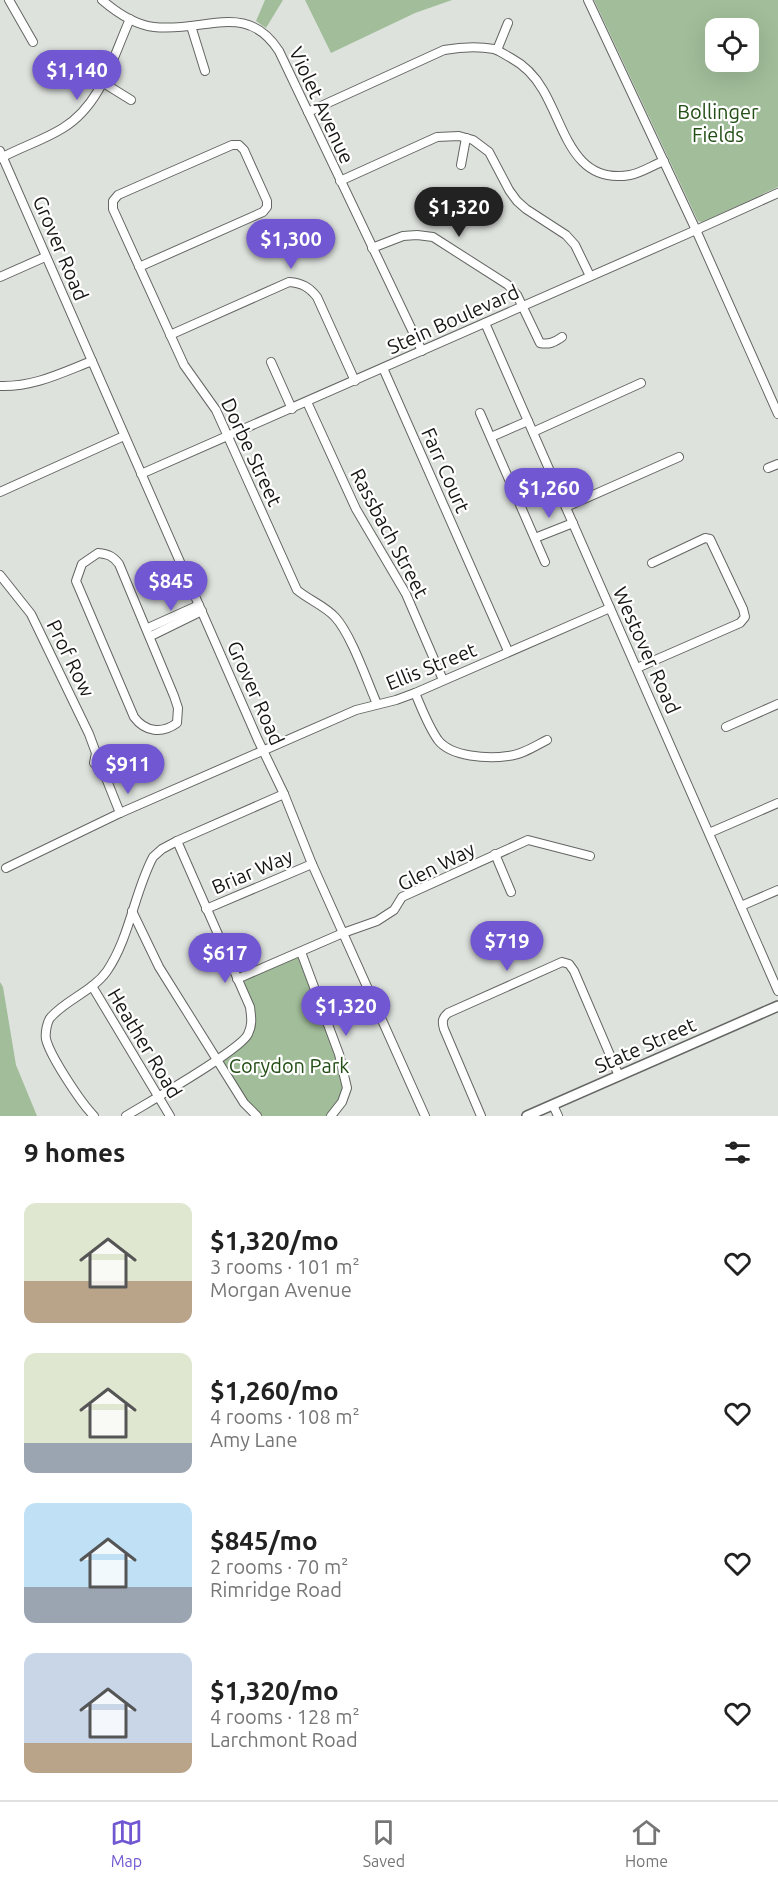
<!DOCTYPE html>
<meta charset="utf-8">
<style>
body{margin:0;font-family:Ubuntu,sans-serif;background:#f6f6f6;color:#222;height:100vh;display:flex;flex-direction:column;font-size:22px;white-space:nowrap}
*{box-sizing:border-box;margin:0}
p{font-size:20px;color:#767676}
.icon{flex:none;width:33px;height:33px;fill:none;stroke:currentColor;stroke-width:2;stroke-linecap:round;stroke-linejoin:round}
.map{position:relative;height:1116px;overflow:hidden}
.drawer{display:flex;flex-direction:column;background:#fff;flex:1}
.drawer>*{flex:none}
.tools{position:absolute;left:705px;top:18px;display:grid;gap:12px}
.tools a{display:grid;place-items:center;width:54px;height:54px;border-radius:12px;background:#fff;box-shadow:0 6px 24px #0002;font-size:30px}
.price{position:absolute;translate:-50% -51px;padding:0 14px;border-radius:21px;background:#7157d1;color:#fff;font-size:20px;line-height:39px;filter:drop-shadow(0 2px 3px #0008)}
.price::after{content:'';position:absolute;left:50%;top:36px;width:18px;height:14px;margin-left:-9px;background:inherit;clip-path:polygon(0 0,100% 0,50% 100%)}
.price.active{background:#222;color:#fff}
ul{padding:0;list-style:none}
li{display:flex;align-items:center;gap:18px;height:150px;padding:0 24px}
li span{display:grid;place-items:center;flex:none;width:168px;height:120px;border-radius:12px;color:#555}
li>.icon{margin-inline-start:auto}
span .icon{width:72px;height:72px;fill:#fffc;stroke-width:1}
li b{font-size:26px}
h2{display:flex;justify-content:space-between;align-items:center;height:72px;padding:0 24px;font-size:26px}
.dock{display:flex;justify-content:space-around;align-items:center;height:84px;border-top:2px solid #e0e0e0;background:#fff;font-size:16px;color:#767676}
.dock a{display:grid;justify-items:center;gap:3px}
.dock .active{color:#7157d1}
.map>svg:first-child{display:block}
.green{fill:#a1bd99;fill-rule:evenodd}
.lines{fill:none;stroke-linecap:round;stroke-linejoin:round}
.minor-casing{stroke:#636662;stroke-width:10}
.major-casing{stroke:#636662;stroke-width:12}
.minor{stroke:#fff;stroke-width:8}
.major{stroke:#fff;stroke-width:9}
.labels{text-anchor:middle;dominant-baseline:central;stroke-width:4.5;stroke-linejoin:round;paint-order:stroke}
.street-label{font-size:20px;fill:#161715;stroke:#fff}
.park-label{font-size:20px;fill:#234e15;stroke:#fff}
</style>
<div class="map">
<svg width="778" height="1116" viewBox="0 0 778 1116">
<rect width="100%" height="100%" fill="#dee2dd"/>
<g class="green">
<path d="M265,0h18l-17,28 -10,-7z"/>
<path d="M305,0h147l-37,13 -84,40z"/>
<path d="M594,0h184v187l-76,35 -4,-1zM716,28h32v34h-32z"/>
<path d="M301,952l46,136 -16,28h-74l-40,-57 24,-17 11,-21 -15,-42z"/>
<path d="M0,982l3,5 13,78 21,51h-37z"/>
</g>
<g class="lines">
<g class="minor-casing">
<g id="minor">
<path d="M9,0l24,42"/>
<path d="M102,0c14,12 34,25 52,27 51,6 92,-27 125,24l143,300"/>
<path d="M588,0l108,230 82,184"/>
<path d="M191,26l14,45"/>
<path d="M497,50l11,-27"/>
<path d="M102,82l29,18"/>
<path d="M308,112l136,-62c17,-3 33,-4 50,-1 6,2 11,6 17,9 13,7 24,18 32,32 22,37 30,95 87,85 11,-2 23,-10 34,-14"/>
<path d="M0,151l258,589 26,54 28,70 113,252"/>
<path d="M1,158c20,-11 43,-18 62,-30 38,-23 50,-71 67,-109"/>
<path d="M461,165l5,-27"/>
<path d="M340,181l97,-44 22,-1 14,4 16,12 20,38 8,11 9,8 40,26 9,10 15,31"/>
<path d="M372,248l31,-12 14,-1 16,2 75,48 9,10 23,48c9,2 15,-1 22,-6"/>
<path d="M139,267l124,-55 4,-5v-6l-23,-51 -5,-5h-7l-114,50 -5,6v8l71,156 32,45 81,180c12,10 28,16 38,27 16,17 32,64 42,87"/>
<path d="M0,277l45,-20"/>
<path d="M485,323l293,668"/>
<path d="M170,335l119,-53c13,1 20,5 28,15l38,84"/>
<path d="M271,362l21,47"/>
<path d="M383,368l125,283"/>
<path d="M0,386c34,1 61,-13 92,-25"/>
<path d="M307,402l49,107 50,85 37,86"/>
<path d="M480,413l65,149"/>
<path d="M533,432l108,-49"/>
<path d="M491,437l37,-16"/>
<path d="M768,468l10,-4"/>
<path d="M141,474l555,-244 82,-37"/>
<path d="M0,492l124,-56"/>
<path d="M566,507l113,-50"/>
<path d="M535,538l38,-15"/>
<path d="M98,553c10,1 15,3 21,11l55,132 4,12 -1,15c-15,11 -32,9 -43,-6l-58,-136 6,-17z"/>
<path d="M0,575l31,39 58,120 7,19 -2,10 10,10 16,40"/>
<path d="M148,628l51,-23"/>
<path d="M151,636l51,-25"/>
<path d="M637,668l103,-45 5,-6 -2,-8 -33,-70 -5,-1 -53,25"/>
<path d="M415,693c7,16 13,33 23,47 13,17 50,19 70,16 14,-1 27,-10 39,-16"/>
<path d="M726,727l52,-23"/>
<path d="M709,833l69,-30"/>
<path d="M495,854l16,38"/>
<path d="M6,868l114,-55 236,-103 40,-10 19,-7 195,-85"/>
<path d="M741,906l37,-16"/>
<path d="M206,909l106,-45"/>
<path d="M132,911l27,56 85,136 13,13"/>
<path d="M301,952l38,102 8,34 -5,14 -11,14"/>
<path d="M237,979l106,-46 34,-12 17,-11 8,-13 126,-57 62,16"/>
<path d="M92,986l78,130"/>
<path d="M553,1105l5,11"/>
<path d="M94,1116c-13,-13 -44,-60 -48,-77 -1,-6 1,-18 5,-22 16,-18 42,-26 56,-46 23,-34 27,-78 46,-114l9,-8 15,-8 107,-47"/>
<path d="M126,1116c21,-13 115,-66 122,-82 5,-10 3,-18 2,-27l-73,-166"/>
<path d="M481,1116l-37,-87c-2,-7 -2,-11 4,-16l114,-51 7,2 5,7 45,105"/>
</g>
</g>
<g class="major-casing">
<path id="major" d="M527,1116l251,-110"/>
</g>
<use href="#minor" class="minor"/>
<use href="#major" class="major"/>
</g>
<g class="labels">
<g class="street-label">
<text transform="translate(322 105) rotate(65)">Violet Avenue</text>
<text transform="translate(61 248) rotate(67)">Grover Road</text>
<text transform="translate(453 319) rotate(-24)">Stein Boulevard</text>
<text transform="translate(252 452) rotate(65)">Dorbe Street</text>
<text transform="translate(446 470) rotate(66)">Farr Court</text>
<text transform="translate(390 533) rotate(62)">Rassbach Street</text>
<text transform="translate(647 650) rotate(66)">Westover Road</text>
<text transform="translate(71 658) rotate(64)">Prof Row</text>
<text transform="translate(431 666) rotate(-22)">Ellis Street</text>
<text transform="translate(256 693) rotate(66)">Grover Road</text>
<text transform="translate(436 866) rotate(-27)">Glen Way</text>
<text transform="translate(252 871) rotate(-23)">Briar Way</text>
<text transform="translate(145 1043) rotate(59)">Heather Road</text>
<text transform="translate(645 1045) rotate(-24)">State Street</text>
</g>
<g class="park-label">
<text x="718" y="111">Bollinger<tspan x="718" dy="23">Fields</tspan></text>
<text x="289" y="1065">Corydon Park</text>
</g>
</g>
</svg>
<div class="tools">
<a><svg class="icon" aria-label="locate" viewBox="0 0 24 24"><circle cx="12" cy="12" r="6"/><path d="M12 2v4M12 18v4M2 12h4M18 12h4"/></svg></a>
</div>
<b class="price" style="left:77px;top:101px">$1,140</b>
<b class="price active" style="left:459px;top:238px">$1,320</b>
<b class="price" style="left:291px;top:270px">$1,300</b>
<b class="price" style="left:549px;top:519px">$1,260</b>
<b class="price" style="left:171px;top:612px">$845</b>
<b class="price" style="left:128px;top:795px">$911</b>
<b class="price" style="left:507px;top:972px">$719</b>
<b class="price" style="left:225px;top:984px">$617</b>
<b class="price" style="left:346px;top:1037px">$1,320</b>
</div>
<section class="drawer">
<h2>9 homes<svg class="icon" aria-label="filters" viewBox="0 0 24 24"><path d="M4 7h16M4 17h16"/><circle cx="9" cy="7" r="2"/><circle cx="15" cy="17" r="2"/></svg></h2>
<ul>
<li><span style="background:linear-gradient(#dfe7d0 65%,#b9a48a 0)"><svg class="icon" aria-label="home" viewBox="0 0 24 24"><path d="M3 11l9-7 9 7M6 9v11h12V9"/></svg></span><div><b>$1,320/mo</b><p>3 rooms · 101 m²</p><p>Morgan Avenue</p></div><svg class="icon" aria-label="heart" viewBox="0 0 24 24"><path d="M12 20l-8-8c-3-5 5-10 8-4 3-6 11-1 8 4z"/></svg></li>
<li><span style="background:linear-gradient(#dfe7d0 75%,#9aa5b1 0)"><svg class="icon" aria-label="home" viewBox="0 0 24 24"><path d="M3 11l9-7 9 7M6 9v11h12V9"/></svg></span><div><b>$1,260/mo</b><p>4 rooms · 108 m²</p><p>Amy Lane</p></div><svg class="icon" aria-label="heart" viewBox="0 0 24 24"><path d="M12 20l-8-8c-3-5 5-10 8-4 3-6 11-1 8 4z"/></svg></li>
<li><span style="background:linear-gradient(#bfe0f5 70%,#9aa5b1 0)"><svg class="icon" aria-label="home" viewBox="0 0 24 24"><path d="M3 11l9-7 9 7M6 9v11h12V9"/></svg></span><div><b>$845/mo</b><p>2 rooms · 70 m²</p><p>Rimridge Road</p></div><svg class="icon" aria-label="heart" viewBox="0 0 24 24"><path d="M12 20l-8-8c-3-5 5-10 8-4 3-6 11-1 8 4z"/></svg></li>
<li><span style="background:linear-gradient(#c9d6e8 75%,#b9a48a 0)"><svg class="icon" aria-label="home" viewBox="0 0 24 24"><path d="M3 11l9-7 9 7M6 9v11h12V9"/></svg></span><div><b>$1,320/mo</b><p>4 rooms · 128 m²</p><p>Larchmont Road</p></div><svg class="icon" aria-label="heart" viewBox="0 0 24 24"><path d="M12 20l-8-8c-3-5 5-10 8-4 3-6 11-1 8 4z"/></svg></li>
</ul>
</section>
<nav class="dock">
<a class="active"><svg class="icon" aria-label="map" viewBox="0 0 24 24"><path d="M3 6l6-2 6 2 6-2v14l-6 2-6-2-6 2zM9 4v14M15 6v14"/></svg>Map</a>
<a><svg class="icon" aria-label="saved" viewBox="0 0 24 24"><path d="M7 4h10v16l-5-4-5 4z"/></svg>Saved</a>
<a><svg class="icon" aria-label="home" viewBox="0 0 24 24"><path d="M3 11l9-7 9 7M6 9v11h12V9"/></svg>Home</a>
</nav>
